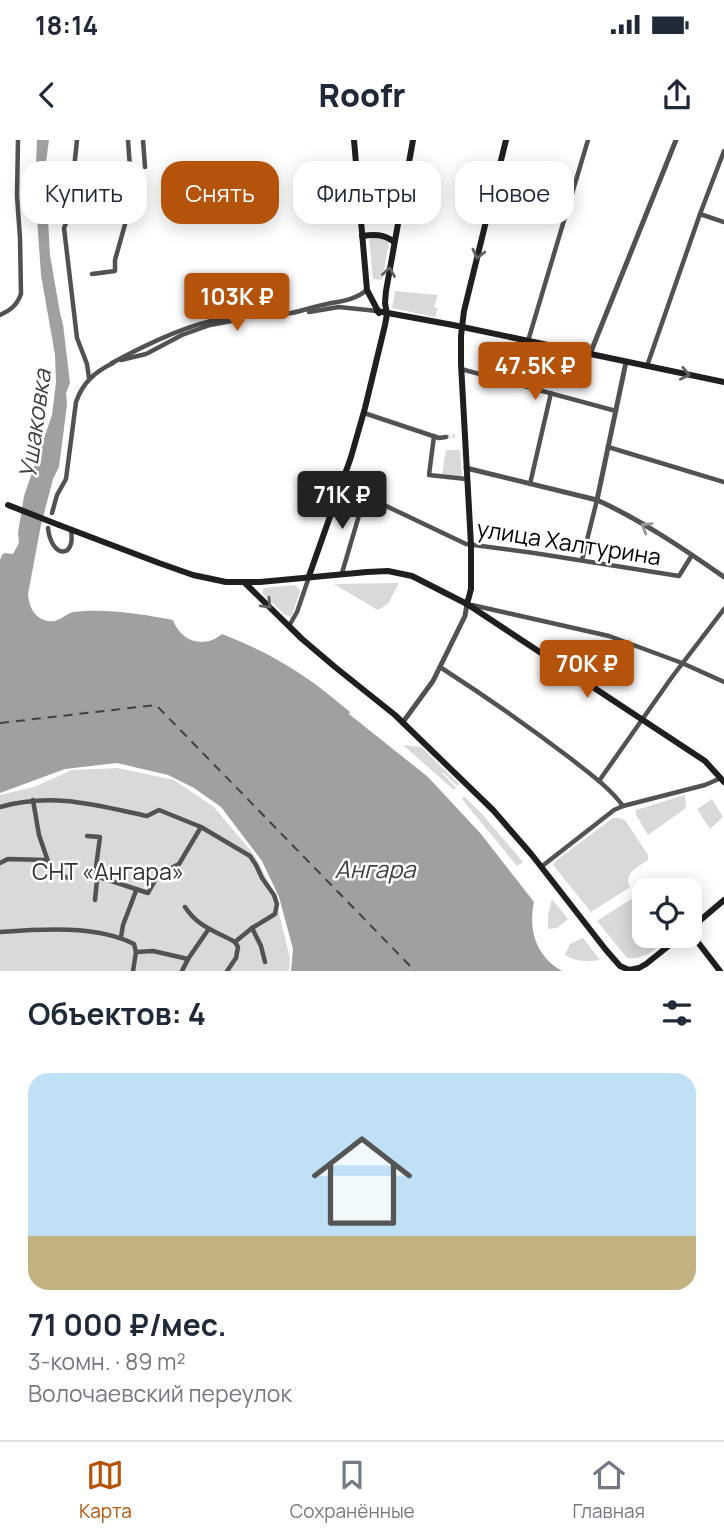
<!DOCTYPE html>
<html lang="ru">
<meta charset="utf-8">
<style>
body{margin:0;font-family:Manrope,sans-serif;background:#f6f6f7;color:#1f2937;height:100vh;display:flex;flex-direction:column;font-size:26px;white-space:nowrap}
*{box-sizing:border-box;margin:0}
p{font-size:23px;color:#747a83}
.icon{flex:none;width:38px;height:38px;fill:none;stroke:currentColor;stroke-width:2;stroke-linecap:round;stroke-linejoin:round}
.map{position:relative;height:831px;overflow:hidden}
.details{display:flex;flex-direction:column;background:#fff;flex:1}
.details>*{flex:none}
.hud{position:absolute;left:21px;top:21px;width:682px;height:63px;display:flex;gap:14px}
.controls{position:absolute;left:632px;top:738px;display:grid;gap:14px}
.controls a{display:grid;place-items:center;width:70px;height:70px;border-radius:14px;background:#fff;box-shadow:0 4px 18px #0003;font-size:35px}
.price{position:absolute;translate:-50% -60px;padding:0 16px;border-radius:7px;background:#b45309;color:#fff;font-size:23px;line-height:46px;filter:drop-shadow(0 2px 4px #0008)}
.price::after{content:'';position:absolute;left:50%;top:42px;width:21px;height:16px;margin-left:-10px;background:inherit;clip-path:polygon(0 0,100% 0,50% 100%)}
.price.selected{background:#222;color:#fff}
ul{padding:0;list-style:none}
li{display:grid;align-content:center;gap:14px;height:371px;padding:0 28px}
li+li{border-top:2px solid #e0e1e3}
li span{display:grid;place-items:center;height:217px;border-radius:21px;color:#555}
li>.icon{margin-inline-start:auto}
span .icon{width:126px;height:126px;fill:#fffc;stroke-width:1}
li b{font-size:30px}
h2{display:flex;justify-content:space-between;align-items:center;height:84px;padding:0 28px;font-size:30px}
.chip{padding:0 24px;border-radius:21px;background:#fff;box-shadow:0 4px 18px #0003;font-size:24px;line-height:63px}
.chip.selected{background:#b45309;color:#fff}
.status{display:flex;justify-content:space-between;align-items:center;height:49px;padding:0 35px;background:#fff;direction:ltr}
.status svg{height:19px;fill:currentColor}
header{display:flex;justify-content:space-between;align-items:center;height:91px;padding:0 28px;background:#fff;font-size:32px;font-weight:800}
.tab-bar{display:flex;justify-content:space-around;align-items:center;height:98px;border-top:2px solid #e0e1e3;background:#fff;font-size:19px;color:#747a83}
.tab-bar a{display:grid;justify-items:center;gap:4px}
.tab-bar .selected{color:#b45309}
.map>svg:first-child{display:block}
.green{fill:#d9d9d9}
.water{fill:#a0a0a0}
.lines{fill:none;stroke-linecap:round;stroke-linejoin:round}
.ferry{stroke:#414141;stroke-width:2;stroke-dasharray:9 7;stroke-linecap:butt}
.minor-tunnel{stroke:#d9d9d9;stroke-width:4.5;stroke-dasharray:4.5 2;stroke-linecap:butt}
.minor{stroke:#525252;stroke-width:4.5}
.tertiary{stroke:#525252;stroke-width:5}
.secondary{stroke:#1f1f1f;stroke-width:6}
.secondary-bridge{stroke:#1f1f1f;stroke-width:6}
.oneway{stroke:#626262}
.oneway2{stroke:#979797}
.labels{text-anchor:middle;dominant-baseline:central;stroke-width:5;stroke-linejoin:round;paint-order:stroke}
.street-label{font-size:23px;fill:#000;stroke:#fff}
.park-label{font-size:23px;fill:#303030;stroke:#fff}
.water-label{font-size:24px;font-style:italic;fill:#414141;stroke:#fff}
</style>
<div class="status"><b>18:14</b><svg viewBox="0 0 49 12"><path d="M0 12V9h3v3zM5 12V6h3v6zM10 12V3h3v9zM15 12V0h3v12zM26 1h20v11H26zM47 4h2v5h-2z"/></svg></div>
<header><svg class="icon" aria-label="back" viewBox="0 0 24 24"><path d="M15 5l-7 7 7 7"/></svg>Roofr<svg class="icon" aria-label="share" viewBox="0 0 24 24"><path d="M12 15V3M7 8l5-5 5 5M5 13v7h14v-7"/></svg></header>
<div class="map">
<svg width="724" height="831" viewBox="0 0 724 831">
<rect width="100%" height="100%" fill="#fff"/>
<g class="green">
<path d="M374,97l11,2 4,3 -7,38 -9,-1 -4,-40z"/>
<path d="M395,151l43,4 -4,12 4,1 -3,9 -43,-9z"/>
<path d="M446,310h14l2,27 -20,-3z"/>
<path d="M399,443l-11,21 -10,6 -44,-26z"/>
<path d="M295,445l4,4 1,3 -8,23 -2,1 -5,-1 -22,-21 -1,-3 2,-3z"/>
<path d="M403,605l18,2 38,37 -2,2 -14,-14 -1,1 14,15 -2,2z"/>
<path d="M118,628l56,12 40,27 41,49 19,37 16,65 -1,13h-289v-176l34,-8 38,-17z"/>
<path d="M685,655l1,13 -38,27 -12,-20v-5z"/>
<path d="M464,656l18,18 41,48 -6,4 -55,-67z"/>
<path d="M712,659l11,18 -13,12 -13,-20z"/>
<path d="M613,678h6l6,2 23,35v5c-10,7 -25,13 -18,27l-39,25 -38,-47 4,-5z"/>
<path d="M636,756l8,5v35h27c-13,11 -25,24 -44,22l-30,-37z"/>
<path d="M552,759l16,20 -11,9 -9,1v-14z"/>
<path d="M583,798l17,22c-13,2 -23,2 -35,-5l5,-11z"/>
</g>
<path class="water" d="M37,0h12l-4,30 5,85 10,58 3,11 7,59 -4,10 1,12 -8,62 -6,12 -12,46 -13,69c1,11 5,22 16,26 15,5 19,-6 30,-8 30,-4 69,2 99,8 8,22 31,29 49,14 28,11 55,24 80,41 17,11 32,24 48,37l-1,2 79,63 53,57 53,68c-6,28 2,54 28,69h-271l2,-22 -14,-52 -17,-36 -41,-54 -27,-19 -26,-13 -51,-12 -52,6 -65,24v-233l2,-5 3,-2 8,1 6,-11 -1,-10 6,-37 28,-81 4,-33 -1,-27 -14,-80 -6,-86z"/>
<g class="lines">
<path class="ferry" d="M0,583l156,-18 259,266"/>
<path class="minor-tunnel" d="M446,297l9,-1"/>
<g class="minor">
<path d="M128,0l2,28"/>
<path d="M143,0l2,27"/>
<path d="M73,55l-1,-7 5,-48"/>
<path d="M79,59l12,5"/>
<path d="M74,64l5,-5 -6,-4 1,9 -10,24 13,110 10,26 2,14"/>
<path d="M700,74l24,8"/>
<path d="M92,134l23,-3v-11l18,-64"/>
<path d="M309,172l30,-5 38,4"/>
<path d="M0,175c11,-5 17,-10 21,-21l-1,-56 -3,-42 1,-56"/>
<path d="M528,201l60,-201"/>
<path d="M148,213l34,-18 28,-10 21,-4"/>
<path d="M121,220l25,-6"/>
<path d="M112,223c33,-18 73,-38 109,-44 23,-4 47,-3 70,-6 12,-2 24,-7 36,-9 14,-3 28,-4 40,-14"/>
<path d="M647,226l53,-152 24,-63"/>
<path d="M461,229l155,42"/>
<path d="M364,273l75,25 7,-1"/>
<path d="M434,296l-5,39 37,4"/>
<path d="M608,307l116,35"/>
<path d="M530,344l21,-91"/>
<path d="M342,345l124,59 68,9 145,23 13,-21"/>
<path d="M52,373l5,-18 9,-16 10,-77c7,-20 19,-30 37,-39"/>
<path d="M48,388c3,30 28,32 23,2"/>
<path d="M582,420l15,-60"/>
<path d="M342,433l23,-78"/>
<path d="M472,465l137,31 73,27 42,19"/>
<path d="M289,486l8,-14 12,-35"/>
<path d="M440,527c45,29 88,59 130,91 19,15 39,29 53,48"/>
<path d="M599,641l73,-104 52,-68"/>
<path d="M33,660l6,35 12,35 17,8"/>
<path d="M0,667c52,-15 96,-2 147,9l12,-6 42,17 49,29 6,9 6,13 12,17 3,9 -2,10 -23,14"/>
<path d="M87,696l13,1 -4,30 1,13 -2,20"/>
<path d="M0,723l8,-4 39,1"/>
<path d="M541,727l73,-57 9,-4 82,-21 16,-7"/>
<path d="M96,736l52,17 10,-18 21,-11 22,-37"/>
<path d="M185,767c13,20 30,24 50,35l17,-14 9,18 4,16"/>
<path d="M0,792c41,-3 97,-7 134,12l2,8 17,-1 35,8"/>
<path d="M121,797l2,-12 13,-34"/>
<path d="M133,831l3,-19"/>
<path d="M182,831l6,-12 20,-29"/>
<path d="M227,831l9,-13 2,-11 -3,-5"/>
</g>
<g class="tertiary">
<path d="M590,214l86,-214"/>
<path d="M466,328l131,32c44,20 87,49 127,77"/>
<path d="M597,360l29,-138"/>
<path d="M403,582l30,-41 32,-65 2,-12"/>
</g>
<g class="secondary">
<path d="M354,0l13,150 12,23"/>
<path d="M362,96c12,-2 22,-2 32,6"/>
<path d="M377,171l76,14 271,57"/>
<path d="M59,385l100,38 34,12 33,7h34l107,-10 21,-1 24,5 55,28 238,157 19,21"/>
<path d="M309,436l42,-119 14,-49 20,-83 2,-11 -2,-11 1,-12 27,-151"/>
<path d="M245,443l57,56 33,28 60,48 98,95 39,45 74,95 14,16 9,4 10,-2 7,-4 35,-28"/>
<path d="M467,464l4,-15v-44l-10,-181v-28l3,-25 42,-171"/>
<path d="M690,789l34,-29"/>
<path d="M690,792l30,39"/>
</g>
<path class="secondary-bridge" d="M8,365l51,20"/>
</g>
<defs><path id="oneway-chevron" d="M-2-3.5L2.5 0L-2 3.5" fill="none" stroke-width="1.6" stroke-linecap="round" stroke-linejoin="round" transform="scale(1.75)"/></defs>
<g class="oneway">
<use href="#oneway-chevron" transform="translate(478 114) rotate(104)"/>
<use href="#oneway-chevron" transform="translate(389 132) rotate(-81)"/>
<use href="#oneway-chevron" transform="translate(685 234) rotate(12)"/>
<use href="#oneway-chevron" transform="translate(267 464) rotate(45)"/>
</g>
<use class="oneway2" href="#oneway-chevron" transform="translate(646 387) rotate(-149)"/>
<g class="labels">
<g class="street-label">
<text transform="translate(569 402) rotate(9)">улица Халтурина</text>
</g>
<g class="park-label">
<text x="108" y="731">СНТ «Ангара»</text>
</g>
<g class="water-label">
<text transform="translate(34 284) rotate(-82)">Ушаковка</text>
<text x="375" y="728">Ангара</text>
</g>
</g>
</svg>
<div class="controls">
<a><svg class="icon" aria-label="locate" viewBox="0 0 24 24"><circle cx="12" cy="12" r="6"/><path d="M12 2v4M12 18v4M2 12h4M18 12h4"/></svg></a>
</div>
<b class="price" style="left:237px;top:193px">103K ₽</b>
<b class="price" style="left:535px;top:262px">47.5K ₽</b>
<b class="price selected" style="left:342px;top:391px">71K ₽</b>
<b class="price" style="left:587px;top:560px">70K ₽</b>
<div class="hud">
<a class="chip">Купить</a>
<a class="chip selected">Снять</a>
<a class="chip">Фильтры</a>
<a class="chip">Новое</a>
</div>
</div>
<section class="details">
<h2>Объектов: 4<svg class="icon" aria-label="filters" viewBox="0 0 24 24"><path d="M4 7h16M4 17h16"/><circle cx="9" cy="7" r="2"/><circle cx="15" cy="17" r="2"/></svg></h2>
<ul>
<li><span style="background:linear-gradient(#bfe0f5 75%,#c2b280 0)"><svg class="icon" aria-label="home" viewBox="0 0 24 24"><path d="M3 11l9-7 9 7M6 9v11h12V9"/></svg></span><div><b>71 000 ₽/мес.</b><p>3-комн. · 89 m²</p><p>Волочаевский переулок</p></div></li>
</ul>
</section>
<nav class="tab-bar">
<a class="selected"><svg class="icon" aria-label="map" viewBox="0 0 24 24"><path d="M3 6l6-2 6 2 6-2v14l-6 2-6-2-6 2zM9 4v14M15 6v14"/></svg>Карта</a>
<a><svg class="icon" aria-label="saved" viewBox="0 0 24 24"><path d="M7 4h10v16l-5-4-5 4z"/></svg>Сохранённые</a>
<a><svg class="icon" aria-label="home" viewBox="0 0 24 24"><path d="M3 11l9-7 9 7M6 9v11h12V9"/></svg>Главная</a>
</nav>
